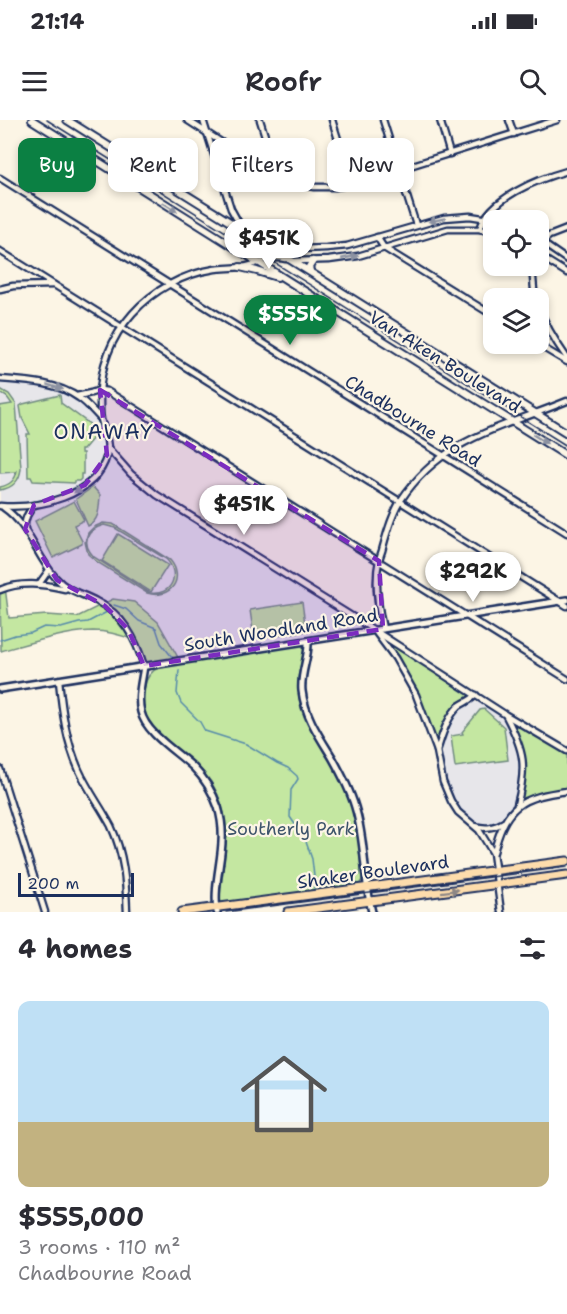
<!DOCTYPE html>
<meta charset="utf-8">
<style>
body{margin:0;font-family:"Shantell Sans",sans-serif;background:#f2f2f3;color:#2b2b33;height:100vh;display:flex;flex-direction:column;font-size:22px;white-space:nowrap}
*{box-sizing:border-box;margin:0}
p{font-size:20px;color:#7c7c81}
.icon{flex:none;width:33px;height:33px;fill:none;stroke:currentColor;stroke-width:2;stroke-linecap:round;stroke-linejoin:round}
.map{position:relative;height:792px;overflow:hidden}
.panel{display:flex;flex-direction:column;background:#fff;flex:1}
.panel>*{flex:none}
.guide{position:absolute;left:18px;top:18px;width:531px;height:54px;display:flex;gap:12px}
.buttons{position:absolute;left:483px;top:90px;display:grid;gap:12px}
.buttons a{display:grid;place-items:center;width:66px;height:66px;border-radius:12px;background:#fff;box-shadow:0 3px 9px #0003;font-size:30px}
.scale{position:absolute;left:18px;bottom:15px;width:116px;box-sizing:border-box;padding-left:6px;border:3px solid #1b2f5e;border-top:0;font-size:16px;line-height:21px;white-space:nowrap;color:#1b2f5e;-webkit-text-stroke:4px #fcf5e5;paint-order:stroke}
.price{position:absolute;translate:-50% -51px;padding:0 14px;border-radius:21px;background:#fff;color:#222;font-size:20px;line-height:39px;filter:drop-shadow(0 2px 3px #0008)}
.price::after{content:'';position:absolute;left:50%;top:36px;width:18px;height:14px;margin-left:-9px;background:inherit;clip-path:polygon(0 0,100% 0,50% 100%)}
.price.current{background:#0b8043;color:#fff}
ul{padding:0;list-style:none}
li{display:grid;align-content:center;gap:12px;height:318px;padding:0 18px}
li+li{border-top:2px solid #e1e1e2}
li span{display:grid;place-items:center;height:186px;border-radius:12px;color:#555}
li>.icon{margin-inline-start:auto}
span .icon{width:108px;height:108px;fill:#fffc;stroke-width:1}
li b{font-size:26px}
h2{display:flex;justify-content:space-between;align-items:center;height:72px;padding:0 18px;font-size:26px}
.chip{padding:0 21px;border-radius:12px;background:#fff;box-shadow:0 3px 9px #0003;font-size:21px;line-height:54px}
.chip.current{background:#0b8043;color:#fff}
.status{display:flex;justify-content:space-between;align-items:center;height:42px;padding:0 30px;background:#fff;direction:ltr}
.status svg{height:16px;fill:currentColor}
header{display:flex;justify-content:space-between;align-items:center;height:78px;padding:0 18px;background:#fff;font-size:27px;font-weight:600}
.map>svg:first-child{display:block}
.built{fill:#e7e6ea}
.green{fill:#c4e7a1;stroke:#708b80;stroke-width:1.5;fill-rule:evenodd}
.lines{fill:none;stroke-linecap:round;stroke-linejoin:round}
.stream{stroke:#558aaa;stroke-width:1.5}
.minor-casing{stroke:#1b2f5e;stroke-width:9}
.tertiary-casing{stroke:#1b2f5e;stroke-width:10}
.secondary-casing{stroke:#1b2f5e;stroke-width:10}
.primary-casing{stroke:#1b2f5e;stroke-width:11}
.minor{stroke:#fcf5e5;stroke-width:4.5}
.tertiary{stroke:#fcf5e5;stroke-width:5}
.secondary{stroke:#fcf5e5;stroke-width:6}
.primary{stroke:#fddcac;stroke-width:7}
.tram{stroke:#1b2f5e;stroke-width:1.5}
.oneway{fill:#8c92a2}
.oneway2{fill:#8c8685}
.marked{fill:#7b2cbf;fill-opacity:0.2;stroke:#7b2cbf;stroke-width:4.5;stroke-dasharray:12 8;stroke-linejoin:round}
.labels{text-anchor:middle;dominant-baseline:central;stroke-width:4.5;stroke-linejoin:round;paint-order:stroke}
.street-label{font-size:18px;fill:#1b2f5e;stroke:#fcf5e5}
.park-label{font-size:18px;fill:#3d546b;stroke:#fcf5e5}
.quarter-label{font-size:21px;letter-spacing:1.5px;fill:#1b2f5e;stroke:#fcf5e5}
</style>
<div class="status"><b>21:14</b><svg viewBox="0 0 49 12"><path d="M0 12V9h3v3zM5 12V6h3v6zM10 12V3h3v9zM15 12V0h3v12zM26 1h20v11H26zM47 4h2v5h-2z"/></svg></div>
<header><svg class="icon" aria-label="menu" viewBox="0 0 24 24"><path d="M4 6h16M4 12h16M4 18h16"/></svg>Roofr<svg class="icon" aria-label="search" viewBox="0 0 24 24"><circle cx="10" cy="10" r="6"/><path d="M15 15l6 6"/></svg></header>
<div class="map">
<svg width="567" height="792" viewBox="0 0 567 792">
<rect width="100%" height="100%" fill="#fcf5e5"/>
<filter id="ink" filterUnits="userSpaceOnUse"><feTurbulence type="fractalNoise" baseFrequency=".0167" numOctaves="2"/><feDisplacementMap in="SourceGraphic" scale="12" xChannelSelector="R" yChannelSelector="G"/><feConvolveMatrix kernelMatrix="1 2 1 2 8 2 1 2 1" color-interpolation-filters="sRGB"/></filter>
<g filter="url(#ink)">
<g class="built">
<path d="M0,262l32,2 24,6 16,7 14,10 15,20 3,13 -3,21 -10,16 -12,9 -22,11 -26,5 -31,1z"/>
<path d="M111,339l5,2 11,14 20,15 211,134 1,4 -5,3 -204,31 -33,-50 -12,-9 -31,-14 -18,-14 -28,-44 -1,-7 4,-11 5,-5 23,-7 20,-9 17,-13z"/>
<path d="M474,582l11,2 15,11 9,11 7,12 4,16 1,22 -4,19 -5,12 -6,9 -13,9 -10,1 -11,-4 -15,-16 -4,-6 -9,-21 -3,-14 2,-20 7,-22 11,-15z"/>
</g>
<g class="green">
<path d="M0,269l9,5 7,10 5,64c-1,13 -8,20 -21,22v-3c10,-2 16,-8 17,-17l-1,2 -16,1v-67l12,-2 -5,-7 -7,-4z"/>
<path d="M60,275l1,8 38,28 -16,19h-2v3h2v21h-2v5l-2,2h-5v2l-41,-2 -2,-4h-3l-1,-43h3l-8,-16 -2,-12 3,-2z"/>
<path d="M93,367l7,8c-1,12 0,25 -12,31l-12,-27z"/>
<path d="M74,381l10,19 -10,5 8,16v3l-29,14 -18,-37z"/>
<path d="M103,403l10,1 57,36c16,19 0,40 -23,33l-50,-31 -9,-8 -3,-12 3,-9 6,-6zM104,405l11,3 51,31c15,15 6,37 -16,34l-56,-36c-13,-14 -8,-27 10,-32z"/>
<path d="M118,414l50,31 -17,27 -49,-31z"/>
<path d="M5,467l4,31 38,-3 30,2 36,-18 21,3 24,20 22,39 -36,5 -10,-26c-13,-5 -27,-9 -41,-9 -29,1 -64,12 -92,20l-1,-61z"/>
<path d="M302,482l4,29 -52,7 -4,-28z"/>
<path d="M374,510l102,65 -21,15 -18,41 -29,-73z"/>
<path d="M300,525l3,1 1,4 -6,27 1,21 2,10 4,11 24,38 19,38 11,38v12l3,35 -3,5 -4,1 -133,18 -2,-4v-4l7,-61c-1,-19 -6,-37 -16,-53 -16,-23 -59,-47 -67,-71 -2,-6 -1,-16 0,-23 2,-10 6,-17 16,-21z"/>
<path d="M484,589l20,18 4,33 -53,7 -4,-31 12,-2 -1,-2 18,-22z"/>
<path d="M506,595l61,36v40l-26,4 -24,10 6,-25 -1,-26z"/>
</g>
<g class="lines">
<g class="stream">
<path d="M114,485l12,4 13,12 17,7 5,15 11,14"/>
<path d="M0,520l15,-5 16,-2 13,-6 17,1 18,-5 9,-1 19,-10"/>
<path d="M179,550l-2,23 4,10 19,19 5,9 41,13 31,19 11,5 9,8 1,3 -7,11 -1,27 15,22 7,20 2,17v12"/>
</g>
<g class="minor-casing">
<g id="minor">
<path d="M187,0l51,33 49,28 27,6h21l17,-3 205,-64"/>
<path d="M203,0l28,89 10,18"/>
<path d="M260,0l18,57"/>
<path d="M332,0l20,64"/>
<path d="M383,0l33,105"/>
<path d="M440,0l10,34"/>
<path d="M509,0l5,14"/>
<path d="M0,58l567,355"/>
<path d="M480,109c9,-31 58,-50 87,-58"/>
<path d="M377,117l7,11 110,68"/>
<path d="M538,120l29,20"/>
<path d="M538,126l11,-10 18,-7"/>
<path d="M0,131l567,355"/>
<path d="M538,135l29,18"/>
<path d="M253,140l13,-8 9,-2 51,-2 21,-2 97,-28 26,-2 25,4"/>
<path d="M294,141l35,-1 29,-4 90,-27h32l14,4"/>
<path d="M532,146l2,24 2,8"/>
<path d="M0,169l13,-3 41,-1"/>
<path d="M538,185c7,20 17,36 29,53"/>
<path d="M537,224l30,18"/>
<path d="M0,259c26,2 57,3 79,19 8,5 14,13 21,20"/>
<path d="M100,270l7,1 460,288"/>
<path d="M77,276l14,-3 9,-3"/>
<path d="M108,328l23,26 26,21 217,135 132,85 61,36"/>
<path d="M0,386c37,3 96,-9 107,-51 3,-12 -3,-24 -6,-36 -1,-5 -1,-12 -1,-18 -2,-67 50,-122 115,-132 9,-1 18,-1 27,-2 17,-2 26,-12 44,-8"/>
<path d="M4,388c25,17 32,48 52,70 11,13 25,15 40,23 27,13 40,38 48,65"/>
<path d="M25,409c-1,-10 3,-16 9,-24"/>
<path d="M39,464l10,-14"/>
<path d="M0,470c21,-9 43,-6 65,-1"/>
<path d="M383,509c-5,-22 -9,-46 -4,-69 1,-4 3,-8 4,-13 4,-15 9,-33 18,-47 14,-21 34,-40 56,-53 34,-20 74,-31 110,-46"/>
<path d="M377,514l18,24 21,37 21,56 6,31 8,19 7,11 21,18 14,23 8,59"/>
<path d="M59,560c3,31 7,61 20,90 9,20 22,37 32,56 13,28 15,56 16,86"/>
<path d="M506,596c19,36 21,51 11,89"/>
<path d="M437,631c5,-15 10,-34 22,-45 6,-4 12,-6 17,-11"/>
<path d="M0,649l45,143"/>
<path d="M475,706c11,3 19,2 29,-4"/>
<path d="M494,732c11,-47 28,-55 73,-61"/>
</g>
</g>
<g class="tertiary-casing">
<g id="tertiary">
<path d="M308,521c1,17 -8,32 -6,50 3,25 17,45 30,66 9,16 18,33 23,50 11,35 8,70 17,105"/>
<path d="M144,546c-2,15 -7,31 -3,46 5,22 38,41 53,56 11,11 19,25 24,39 12,39 -6,68 -1,105"/>
<path d="M0,569l567,-89"/>
</g>
</g>
<g class="secondary-casing">
<g id="secondary">
<path d="M32,0l535,336"/>
<path d="M67,0l500,313"/>
<path d="M240,147l17,4 20,6"/>
<path d="M310,151l-1,-4 4,-6"/>
</g>
</g>
<g class="primary-casing">
<g id="primary">
<path d="M182,792l385,-51"/>
<path d="M288,792l279,-37"/>
</g>
</g>
<use href="#minor" class="minor"/>
<use href="#tertiary" class="tertiary"/>
<use href="#secondary" class="secondary"/>
<use href="#primary" class="primary"/>
<g class="tram">
<path d="M47,0l520,326"/>
<path d="M226,792l341,-45"/>
</g>
</g>
<defs><path id="oneway-solid" d="M-6-.8H1V-3.2L6.5 0L1 3.2V.8H-6Z" transform="scale(1.5)"/></defs>
<g class="oneway">
<use href="#oneway-solid" transform="translate(170 87) rotate(32)"/>
<use href="#oneway-solid" transform="translate(437 100) rotate(168)"/>
<use href="#oneway-solid" transform="translate(350 137) rotate(-11)"/>
<use href="#oneway-solid" transform="translate(55 267) rotate(17)"/>
<use href="#oneway-solid" transform="translate(540 319) rotate(32)"/>
<use href="#oneway-solid" transform="translate(81 368) rotate(145)"/>
</g>
<use class="oneway2" href="#oneway-solid" transform="translate(450 771) rotate(-7)"/>
</g>
<path class="marked" d="M100,270l279,171 4,68 -239,37 -16,-37 -23,-23 -48,-26 -32,-51 9,-24 51,-20 22,-30z"/>
<g class="labels">
<g class="street-label">
<text transform="translate(445 242) rotate(32)">Van Aken Boulevard</text>
<text transform="translate(413 301) rotate(32)">Chadbourne Road</text>
<text transform="translate(281 510) rotate(-9)">South Woodland Road</text>
<text transform="translate(373 752) rotate(-8)">Shaker Boulevard</text>
</g>
<g class="park-label">
<text x="291" y="709">Southerly Park</text>
</g>
<g class="quarter-label">
<text x="104" y="312">ONAWAY</text>
</g>
</g>
</svg>
<div class="buttons">
<a><svg class="icon" aria-label="locate" viewBox="0 0 24 24"><circle cx="12" cy="12" r="6"/><path d="M12 2v4M12 18v4M2 12h4M18 12h4"/></svg></a>
<a><svg class="icon" aria-label="layers" viewBox="0 0 24 24"><path d="M12 4l9 5-9 5-9-5zM3 14l9 5 9-5"/></svg></a>
</div>
<div class="scale">200 m</div>
<b class="price" style="left:269px;top:150px">$451K</b>
<b class="price current" style="left:290px;top:226px">$555K</b>
<b class="price" style="left:244px;top:416px">$451K</b>
<b class="price" style="left:473px;top:483px">$292K</b>
<div class="guide">
<a class="chip current">Buy</a>
<a class="chip">Rent</a>
<a class="chip">Filters</a>
<a class="chip">New</a>
</div>
</div>
<section class="panel">
<h2>4 homes<svg class="icon" aria-label="filters" viewBox="0 0 24 24"><path d="M4 7h16M4 17h16"/><circle cx="9" cy="7" r="2"/><circle cx="15" cy="17" r="2"/></svg></h2>
<ul>
<li><span style="background:linear-gradient(#bfe0f5 65%,#c2b280 0)"><svg class="icon" aria-label="home" viewBox="0 0 24 24"><path d="M3 11l9-7 9 7M6 9v11h12V9"/></svg></span><div><b>$555,000</b><p>3 rooms · 110 m²</p><p>Chadbourne Road</p></div></li>
</ul>
</section>
